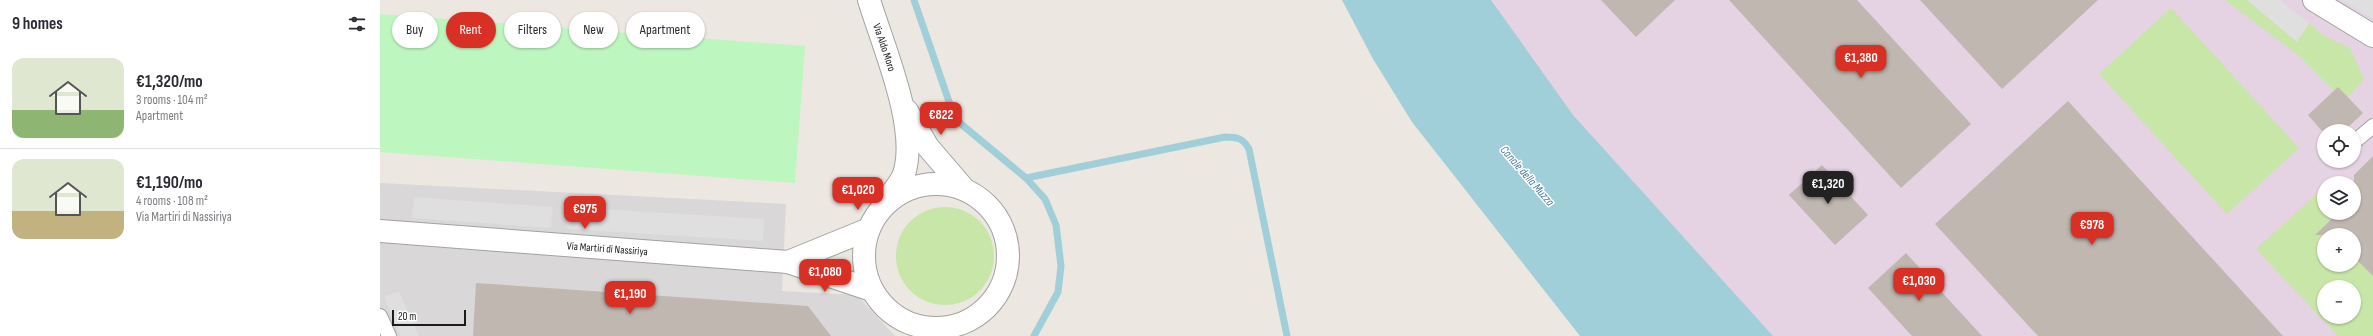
<!DOCTYPE html>
<meta charset="utf-8">
<style>
body{margin:0;font-family:"Sofia Sans Condensed",sans-serif;background:#f7f7f7;color:#2b2b33;height:100vh;display:flex;flex-direction:column;font-size:15px;white-space:nowrap}
*{box-sizing:border-box;margin:0}
p{font-size:13px;color:#7c7c81}
.icon{flex:none;width:22px;height:22px;fill:none;stroke:currentColor;stroke-width:2;stroke-linecap:round;stroke-linejoin:round}
.map{position:relative;flex:1;overflow:hidden}
.side{display:flex;flex-direction:column;background:#fff;width:380px}
.side>*{flex:none}
.hud{position:absolute;left:12px;top:12px;width:380px;height:36px;display:flex;gap:8px}
.controls{position:absolute;left:1937px;top:124px;display:grid;gap:8px}
.controls a{display:grid;place-items:center;width:44px;height:44px;border-radius:50%;background:#fff;box-shadow:0 1px 3px #0004;font-size:20px}
.scale{position:absolute;left:12px;bottom:10px;width:74px;box-sizing:border-box;padding-left:4px;border:2px solid #1b1b1b;border-top:0;font-size:11px;line-height:14px;white-space:nowrap;color:#1b1b1b;-webkit-text-stroke:3px #fff;paint-order:stroke}
.price{position:absolute;translate:-50% -34px;padding:0 9px;border-radius:8px;background:#d93025;color:#fff;font-size:13px;line-height:26px;filter:drop-shadow(0 1px 2px #0008)}
.price::after{content:'';position:absolute;left:50%;top:24px;width:12px;height:9px;margin-left:-6px;background:inherit;clip-path:polygon(0 0,100% 0,50% 100%)}
.price.active{background:#222;color:#fff}
ul{padding:0;list-style:none}
li{display:flex;align-items:center;gap:12px;height:100px;padding:0 12px}
li+li{border-top:1px solid #e1e1e2}
li span{display:grid;place-items:center;flex:none;width:112px;height:80px;border-radius:12px;color:#555}
li>.icon{margin-inline-start:auto}
span .icon{width:48px;height:48px;fill:#fffc;stroke-width:1}
li b{font-size:17px}
h2{display:flex;justify-content:space-between;align-items:center;height:48px;padding:0 12px;font-size:17px}
.pill{padding:0 14px;border-radius:18px;background:#fff;box-shadow:0 1px 3px #0004;font-size:14px;line-height:36px}
.pill.active{background:#d93025;color:#fff}
main{display:flex;flex:1;min-height:0}
.map>svg:first-child{display:block}
.residential{fill:#d9d7d8}
.industrial{fill:#e5d2e2;fill-rule:evenodd}
.grass{fill:#c8e6a7;fill-rule:evenodd}
.park{fill:#bdf7bf}
.parking{fill:#dfdfdf}
.water{fill:#a1cfd9}
.lines{fill:none;stroke-linecap:round;stroke-linejoin:round}
.stream{stroke:#a1cfd9;stroke-width:7}
.building{fill:#c0b7b0}
.service-casing{stroke:#a2a2a2;stroke-width:16}
.minor-casing{stroke:#a2a2a2;stroke-width:24}
.tertiary-casing{stroke:#a2a2a2;stroke-width:24}
.service{stroke:#fff;stroke-width:14}
.minor{stroke:#fff;stroke-width:22}
.tertiary{stroke:#fff;stroke-width:22}
.labels{text-anchor:middle;dominant-baseline:central;stroke-width:3;stroke-linejoin:round;paint-order:stroke}
.street-label{font-size:11px;fill:#1b1b1b;stroke:#fff}
.water-label{font-size:12px;font-style:italic;fill:#49789e;stroke:#fff}
</style>
<main>
<section class="side">
<h2>9 homes<svg class="icon" aria-label="filters" viewBox="0 0 24 24"><path d="M4 7h16M4 17h16"/><circle cx="9" cy="7" r="2"/><circle cx="15" cy="17" r="2"/></svg></h2>
<ul>
<li><span style="background:linear-gradient(#dfe7d0 65%,#8fb573 0)"><svg class="icon" aria-label="home" viewBox="0 0 24 24"><path d="M3 11l9-7 9 7M6 9v11h12V9"/></svg></span><div><b>€1,320/mo</b><p>3 rooms · 104 m²</p><p>Apartment</p></div></li>
<li><span style="background:linear-gradient(#dfe7d0 65%,#c2b280 0)"><svg class="icon" aria-label="home" viewBox="0 0 24 24"><path d="M3 11l9-7 9 7M6 9v11h12V9"/></svg></span><div><b>€1,190/mo</b><p>4 rooms · 108 m²</p><p>Via Martiri di Nassiriya</p></div></li>
</ul>
</section>
<div class="map">
<svg width="1993" height="336" viewBox="0 0 1993 336">
<rect width="100%" height="100%" fill="#ece7e0"/>
<path class="residential" d="M0,183l406,21 -4,87 75,4 38,41h-515z"/>
<path class="industrial" d="M1079,0h914v336h-629zM1944,131h30v30h-30zM1944,183h30v30h-30zM1944,235h30v30h-30zM1944,287h30v30h-30z"/>
<g class="grass">
<path d="M1845,0h22l50,42 12,-19 15,13 26,12 14,31 -16,18 -10,-10 -4,4 -36,-36z"/>
<path d="M1791,8l128,140 -72,66 -128,-140z"/>
<path d="M1944,187v26h14l-14,13v39h30v-8l10,10 9,-8v77h-35l-82,-87zM1944,287h30v30h-30z"/>
<circle cx="565" cy="256" r="49"/>
</g>
<path class="park" d="M0,14l425,32 -10,137 -415,-31z"/>
<g class="parking">
<path d="M1867,0h33l29,23 -12,19z"/>
<path d="M1962,0h31v19z"/>
<path d="M34,197l139,10 -2,21 -139,-10z"/>
<path d="M188,207l196,12 -1,22 -196,-12z"/>
<path d="M19,291l20,45h-18l-17,-39z"/>
</g>
<path class="water" d="M962,0h149l82,115 200,221h-193l-168,-214 -39,-63z"/>
<g class="lines">
<g class="stream">
<path d="M534,0l41,119 71,59 199,-41c12,0 18,1 24,12l38,187"/>
<path d="M646,178l19,21 11,26 5,41 -3,26 -24,44"/>
</g>
</g>
<g class="building">
<path d="M1221,0h74l-39,37z"/>
<path d="M1349,0h128l114,124 -70,64z"/>
<path d="M1540,0h178l-96,89z"/>
<path d="M1958,87l25,26 -19,18h-22l-14,-16z"/>
<path d="M1688,101l215,235h-245l-103,-112z"/>
<path d="M1993,156v120l-19,-19v-22h-39l23,-22h16v-38z"/>
<path d="M1442,165l46,50 -33,30 -46,-50z"/>
<path d="M1526,253l76,83h-70l-44,-48z"/>
<path d="M96,283l332,23 23,30h-358z"/>
</g>
<g class="lines">
<g class="service-casing">
<g id="service">
<path d="M1974,142l19,-16"/>
<path d="M0,316l9,20"/>
</g>
</g>
<g class="minor-casing">
<g id="minor">
<path d="M1934,0l59,36"/>
<path id="s1" d="M0,231l408,31 84,28"/>
<path d="M408,262l81,-33"/>
</g>
</g>
<g class="tertiary-casing">
<g id="tertiary">
<path id="s2" d="M489,0c14,46 50,128 35,174 -3,9 -12,18 -17,26"/>
<path d="M527,111l21,36 36,42"/>
<circle cx="556" cy="256" r="72"/>
</g>
</g>
<use href="#service" class="service"/>
<use href="#minor" class="minor"/>
<use href="#tertiary" class="tertiary"/>
</g>
<g class="labels">
<g class="street-label">
<text stroke="none"><textPath href="#s2" startOffset="50">Via Aldo Moro</textPath></text>
<text stroke="none"><textPath href="#s1" startOffset="228">Via Martiri di Nassiriya</textPath></text>
</g>
<g class="water-label">
<text transform="translate(1147 176) rotate(49)">Canale della Muzza</text>
</g>
</g>
</svg>
<div class="controls">
<a><svg class="icon" aria-label="locate" viewBox="0 0 24 24"><circle cx="12" cy="12" r="6"/><path d="M12 2v4M12 18v4M2 12h4M18 12h4"/></svg></a>
<a><svg class="icon" aria-label="layers" viewBox="0 0 24 24"><path d="M12 4l9 5-9 5-9-5zM3 14l9 5 9-5"/></svg></a>
<a>+</a>
<a>−</a>
</div>
<div class="scale">20 m</div>
<b class="price" style="left:1481px;top:79px">€1,380</b>
<b class="price" style="left:561px;top:136px">€822</b>
<b class="price active" style="left:1448px;top:205px">€1,320</b>
<b class="price" style="left:478px;top:211px">€1,020</b>
<b class="price" style="left:205px;top:230px">€975</b>
<b class="price" style="left:1712px;top:246px">€978</b>
<b class="price" style="left:445px;top:293px">€1,080</b>
<b class="price" style="left:1539px;top:302px">€1,030</b>
<b class="price" style="left:250px;top:315px">€1,190</b>
<div class="hud">
<a class="pill">Buy</a>
<a class="pill active">Rent</a>
<a class="pill">Filters</a>
<a class="pill">New</a>
<a class="pill">Apartment</a>
</div>
</div>
</main>
